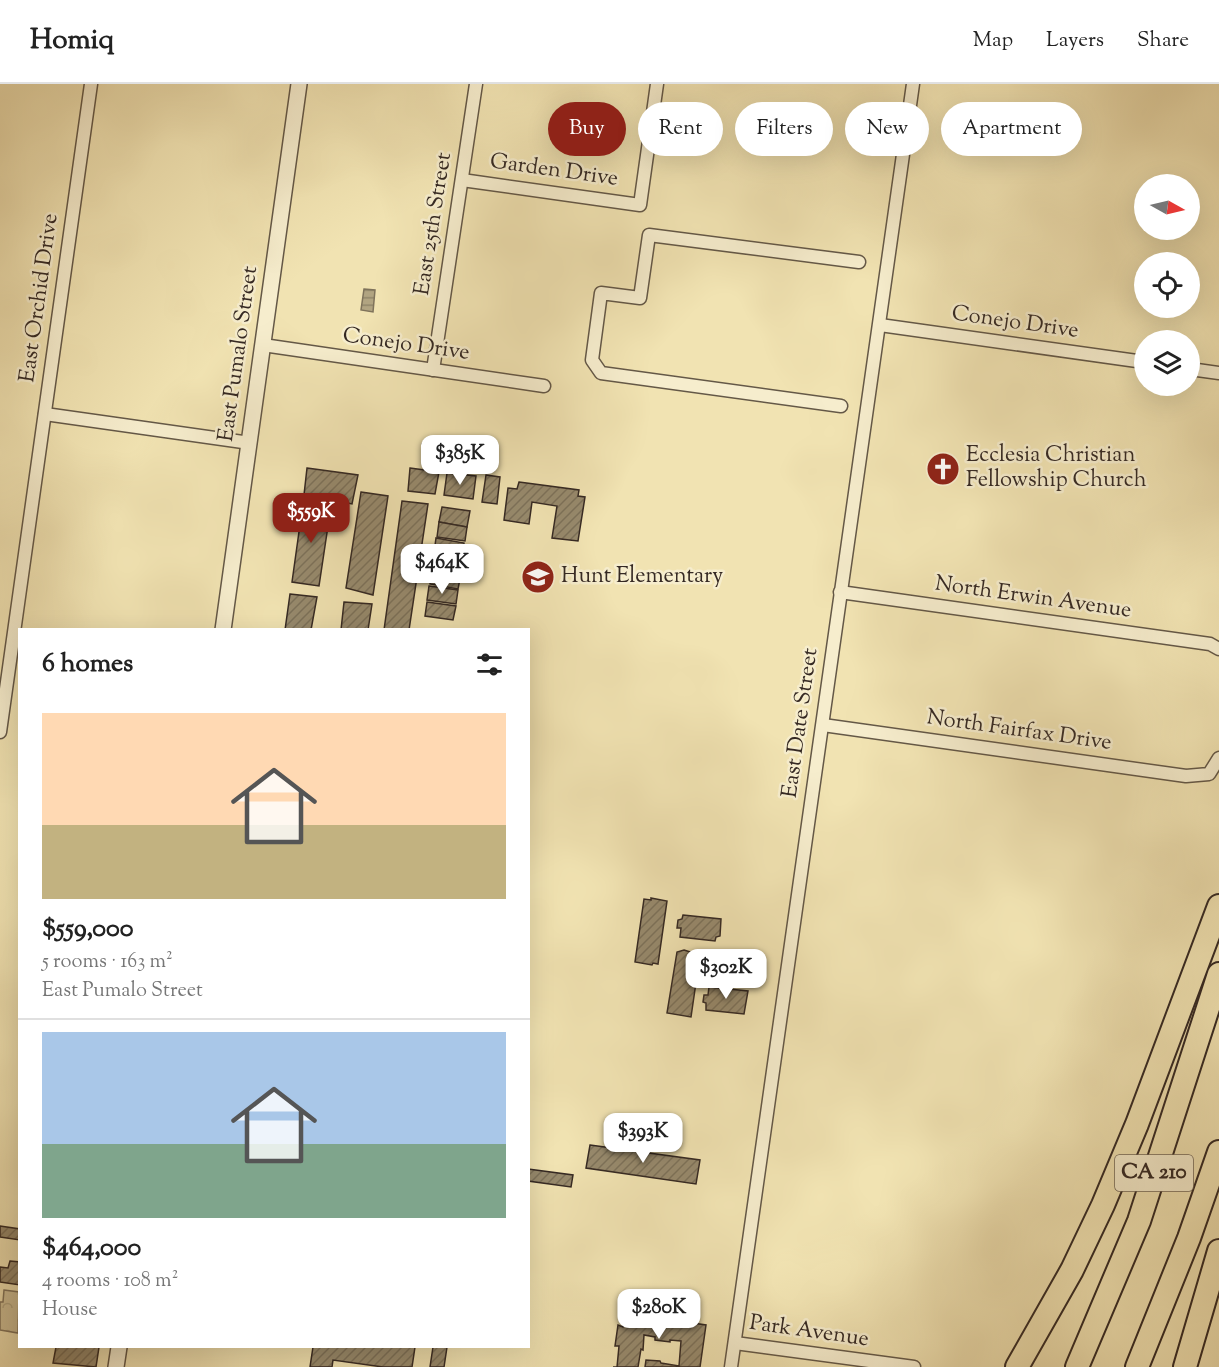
<!DOCTYPE html>
<meta charset="utf-8">
<style>
body{margin:0;font-family:"Sorts Mill Goudy",serif;background:#f6f6f6;color:#222;height:100vh;display:flex;flex-direction:column;font-size:22px;white-space:nowrap}
*{box-sizing:border-box;margin:0}
p{font-size:20px;color:#767676}
.icon{flex:none;width:33px;height:33px;fill:none;stroke:currentColor;stroke-width:2;stroke-linecap:round;stroke-linejoin:round}
.map{position:relative;flex:1;overflow:hidden}
.details{position:absolute;left:18px;top:544px;width:512px;height:720px;display:flex;flex-direction:column;background:#fff;border-radius:0px;box-shadow:0 6px 24px #0002}
.details>*{flex:none}
.banner{position:absolute;left:548px;top:18px;width:570px;height:54px;display:flex;gap:12px}
.needle{width:39px;rotate:98deg}
.controls{position:absolute;left:1134px;top:90px;display:grid;gap:12px}
.controls a{display:grid;place-items:center;width:66px;height:66px;border-radius:50%;background:#fff;box-shadow:0 6px 24px #0002;font-size:30px}
.price{position:absolute;translate:-50% -51px;padding:0 14px;border-radius:12px;background:#fff;color:#222;font-size:20px;line-height:39px;filter:drop-shadow(0 2px 3px #0008)}
.price::after{content:'';position:absolute;left:50%;top:36px;width:18px;height:14px;margin-left:-9px;background:inherit;clip-path:polygon(0 0,100% 0,50% 100%)}
.price.active{background:#8f2418;color:#fff}
ul{padding:0;list-style:none}
li{display:grid;align-content:center;gap:12px;height:318px;padding:0 24px}
li+li{border-top:2px solid #e0e0e0}
li span{display:grid;place-items:center;height:186px;border-radius:0px;color:#555}
li>.icon{margin-inline-start:auto}
span .icon{width:108px;height:108px;fill:#fffc;stroke-width:1}
li b{font-size:26px}
h2{display:flex;justify-content:space-between;align-items:center;height:72px;padding:0 24px;font-size:26px}
.chip{padding:0 21px;border-radius:27px;background:#fff;box-shadow:0 6px 24px #0002;font-size:21px;line-height:54px}
.chip.active{background:#8f2418;color:#fff}
header{display:flex;align-items:center;gap:36px;box-sizing:border-box;height:84px;padding:0 30px;background:#fff;border-bottom:2px solid #e0e0e0}
header strong{font-size:28px}
nav{display:flex;gap:33px;margin-inline-start:auto;font-size:21px}
.map>svg:first-child{display:block}
.park{fill:url(#park-crowns);stroke:#83765e;stroke-width:1.5}
.water{fill:url(#water-rules);stroke:#7f735b;stroke-width:1.5}
.building{fill:url(#building-hatch);stroke:#352923;stroke-width:1.5}
.lines{fill:none;stroke-linecap:round;stroke-linejoin:round}
.minor-casing{stroke:#645847;stroke-width:15}
.tertiary-casing{stroke:#645847;stroke-width:18}
.motorway-casing{stroke:#352923;stroke-width:26}
.minor{stroke:#f6edcd;stroke-width:12}
.tertiary{stroke:#f6edcd;stroke-width:15}
.motorway{stroke:#f1e3b2;stroke-width:22}
.labels{text-anchor:middle;dominant-baseline:central;stroke-width:5;stroke-linejoin:round;paint-order:stroke}
.shield{fill:#f6edcd;stroke:#6f6456;stroke-width:1.5}
.shield-label{font-size:21px;font-weight:bold;fill:#352923}
.street-label{font-size:22px;fill:#352923;stroke:#f6edcd}
.poi-label{font-size:22px;fill:#352923;stroke:#f6edcd;text-anchor:start}
</style>
<header>
<strong>Homiq</strong>
<nav><a>Map</a><a>Layers</a><a>Share</a></nav>
</header>
<div class="map">
<svg width="1219" height="1283" viewBox="0 0 1219 1283">
<defs>
<pattern id="park-crowns" width="20" height="18" patternUnits="userSpaceOnUse" patternTransform="scale(1.5)"><rect width="20" height="18" fill="#d1c39a"/><path d="M2 6a3 3 0 1 1 6 0M12 15a3 3 0 1 1 6 0" fill="none" stroke="#b4a884"/></pattern>
<pattern id="water-rules" width="6" height="5" patternUnits="userSpaceOnUse" patternTransform="scale(1.5)"><rect width="6" height="5" fill="#b1a481"/><path d="M0 2.5h6" fill="none" stroke="#918669"/></pattern>
<pattern id="building-hatch" width="6" height="6" patternUnits="userSpaceOnUse" patternTransform="scale(1.5)"><rect width="6" height="6" fill="#978a6d"/><path d="M-1 1l2-2M0 6l6-6M5 7l2-2" fill="none" stroke="#7c7159"/></pattern>
</defs>
<rect width="100%" height="100%" fill="#f1e3b2"/>
<filter id="stains"><feTurbulence type="fractalNoise" baseFrequency=".00333" numOctaves="4"/><feColorMatrix values="0 0 0 0 .2 0 0 0 0 .09 0 0 0 0 .02 0 0 0 .5 -.17"/></filter>
<radialGradient id="worn" r=".72"><stop offset=".6" stop-color="#630" stop-opacity="0"/><stop offset="1" stop-color="#630" stop-opacity=".3"/></radialGradient>
<path class="park" d="M4,1206l15,2 -1,41 -18,-3v-28h3z"/>
<g class="water">
<path d="M364,205l11,1 -2,22 -12,-2z"/>
<path d="M424,357l24,4 -2,13 -21,-3 1,-10 -4,-1z"/>
</g>
<g class="building">
<path d="M307,384l51,7 -6,29 -48,-9z"/>
<path d="M410,384l29,4 -4,22 -27,-3z"/>
<path d="M447,389l29,3 -3,23 -29,-4z"/>
<path d="M486,391l14,2 -3,27 -15,-2z"/>
<path d="M519,398l60,8 -1,6 7,1 -7,44 -26,-3 5,-32 -25,-4 -3,22 -25,-4 4,-32 9,1z"/>
<path d="M361,408l27,4 -15,99 -27,-7z"/>
<path d="M402,417l26,3 -19,126h-25z"/>
<path d="M303,419l28,3 -12,80 -27,-4z"/>
<path d="M442,423l28,4 -3,16 -28,-5z"/>
<path d="M439,438l28,5 -2,14 -28,-4z"/>
<path d="M436,454l28,5 -1,14 -29,-4z"/>
<path d="M434,471l28,3 -1,14 -29,-3z"/>
<path d="M431,486l30,4 -3,15 -28,-5z"/>
<path d="M429,502l29,4 -2,14 -29,-4z"/>
<path d="M290,510l27,3 -6,33h-26z"/>
<path d="M344,518l28,2 -4,26h-27z"/>
<path d="M427,518l29,4 -3,14 -28,-4z"/>
<path d="M651,814l16,3 -9,63 -5,-1 -1,2 -17,-3 9,-63 7,1z"/>
<path d="M683,831l38,4 -1,17 -4,1 -1,4 -35,-4 1,-9h-4l1,-8 4,-1z"/>
<path d="M684,866l16,5 -9,62 -24,-4 10,-61z"/>
<path d="M709,903l39,4 -4,23 -38,-4v-7l-3,-1 1,-7h4z"/>
<path d="M590,1061l110,15 -4,24 -110,-16z"/>
<path d="M528,1085l45,6 -2,12 -43,-6z"/>
<path d="M0,1142l20,3v11l-20,-3z"/>
<path d="M10,1177l10,1v23l-20,-3v-15l8,1z"/>
<path d="M630,1230l76,11 -6,42h-55l1,-7 14,1 1,2 18,3 2,-25 -11,-1v2l-15,-2v-3l-11,-2 -1,15 -2,-1 -3,18h-25h4l2,-21h-4l3,-21 5,2 3,-11z"/>
<path d="M56,1263h43l-3,20 -43,-4z"/>
<path d="M313,1263h102l-3,20h-29l-50,-7 -1,7h-22z"/>
<path d="M433,1263h14l-3,20h-14z"/>
</g>
<g class="lines">
<g class="minor-casing">
<g id="minor">
<path d="M462,96l178,25 17,-121"/>
<path d="M880,241l264,37"/>
<path d="M263,261l281,41"/>
<path d="M1190,285l29,4"/>
<path d="M433,286l43,-286"/>
<path d="M841,322l-240,-33 -9,-13 9,-67 39,5 9,-63 210,27"/>
<path d="M45,330l205,29"/>
<path d="M840,508l370,52 9,5"/>
<path d="M823,641l363,51 23,-2 10,-16"/>
<path d="M0,648l91,-648"/>
<path d="M735,1259l179,24"/>
<path d="M731,1283l182,-1283"/>
</g>
</g>
<g class="tertiary-casing">
<g id="tertiary">
<path d="M223,546l76,-546"/>
<path d="M116,1283l3,-20"/>
</g>
</g>
<g class="motorway-casing">
<g id="motorway">
<path d="M1017,1283l55,-97 31,-65 34,-81 82,-218"/>
<path d="M1077,1283l62,-146 80,-247"/>
<path d="M1137,1283l52,-129 30,-86"/>
<path d="M1185,1283l34,-116"/>
</g>
</g>
<use href="#minor" class="minor"/>
<use href="#tertiary" class="tertiary"/>
<use href="#motorway" class="motorway"/>
</g>
<defs>
<g id="church-disc" transform="scale(1.725)"><circle r="9.5" fill="#8f2418" stroke="#f6edcd"/><path d="M-1.2-6h2.4v3.5h3.3v2.4h-3.3V6h-2.4V-.1h-3.3v-2.4h3.3Z" fill="#fff"/></g>
<g id="school-disc" transform="scale(1.725)"><circle r="9.5" fill="#8f2418" stroke="#f6edcd"/><path d="M0-5L7-2L0 1L-7-2ZM-4 1L0 2.5L4 1V4Q0 6-4 4Z" fill="#fff"/></g>
</defs>
<g fill-rule="evenodd">
<use href="#church-disc" x="943" y="385"/>
<use href="#school-disc" x="538" y="493"/>
</g>
<g class="labels">
<rect class="shield" x="1115" y="1071" width="78" height="36" rx="4.5"/>
<g class="shield-label">
<text x="1154" y="1089">CA 210</text>
</g>
<g class="street-label">
<text transform="translate(554 87) rotate(8)">Garden Drive</text>
<text transform="translate(434 140) rotate(-81)">East 25th Street</text>
<text transform="translate(40 214) rotate(-82)">East Orchid Drive</text>
<text transform="translate(1015 239) rotate(8)">Conejo Drive</text>
<text transform="translate(406 261) rotate(8)">Conejo Drive</text>
<text transform="translate(239 270) rotate(-82)">East Pumalo Street</text>
<text transform="translate(1033 514) rotate(8)">North Erwin Avenue</text>
<text transform="translate(801 639) rotate(-82)">East Date Street</text>
<text transform="translate(1019 647) rotate(8)">North Fairfax Drive</text>
<text transform="translate(809 1248) rotate(8)">Park Avenue</text>
</g>
<g class="poi-label">
<text x="966" y="372">Ecclesia Christian<tspan x="966" dy="25">Fellowship Church</tspan></text>
<text x="561" y="493">Hunt Elementary</text>
</g>
</g>
<rect width="100%" height="100%" filter="url(#stains)"/>
<rect width="100%" height="100%" fill="url(#worn)"/>
</svg>
<div class="controls">
<a><svg class="needle" viewBox="-14 -14 28 28"><path d="M0-13l5 13h-10z" fill="#e53935"/><path d="M0 13l5-13h-10z" fill="#767676"/></svg></a>
<a><svg class="icon" aria-label="locate" viewBox="0 0 24 24"><circle cx="12" cy="12" r="6"/><path d="M12 2v4M12 18v4M2 12h4M18 12h4"/></svg></a>
<a><svg class="icon" aria-label="layers" viewBox="0 0 24 24"><path d="M12 4l9 5-9 5-9-5zM3 14l9 5 9-5"/></svg></a>
</div>
<b class="price" style="left:460px;top:402px">$385K</b>
<b class="price active" style="left:311px;top:460px">$559K</b>
<b class="price" style="left:442px;top:511px">$464K</b>
<b class="price" style="left:726px;top:916px">$302K</b>
<b class="price" style="left:643px;top:1080px">$393K</b>
<b class="price" style="left:659px;top:1256px">$280K</b>
<div class="banner">
<a class="chip active">Buy</a>
<a class="chip">Rent</a>
<a class="chip">Filters</a>
<a class="chip">New</a>
<a class="chip">Apartment</a>
</div>
<section class="details">
<h2>6 homes<svg class="icon" aria-label="filters" viewBox="0 0 24 24"><path d="M4 7h16M4 17h16"/><circle cx="9" cy="7" r="2"/><circle cx="15" cy="17" r="2"/></svg></h2>
<ul>
<li><span style="background:linear-gradient(#ffd9b3 60%,#c2b280 0)"><svg class="icon" aria-label="home" viewBox="0 0 24 24"><path d="M3 11l9-7 9 7M6 9v11h12V9"/></svg></span><div><b>$559,000</b><p>5 rooms · 163 m²</p><p>East Pumalo Street</p></div></li>
<li><span style="background:linear-gradient(#a9c7e8 60%,#7fa58c 0)"><svg class="icon" aria-label="home" viewBox="0 0 24 24"><path d="M3 11l9-7 9 7M6 9v11h12V9"/></svg></span><div><b>$464,000</b><p>4 rooms · 108 m²</p><p>House</p></div></li>
</ul>
</section>
</div>
